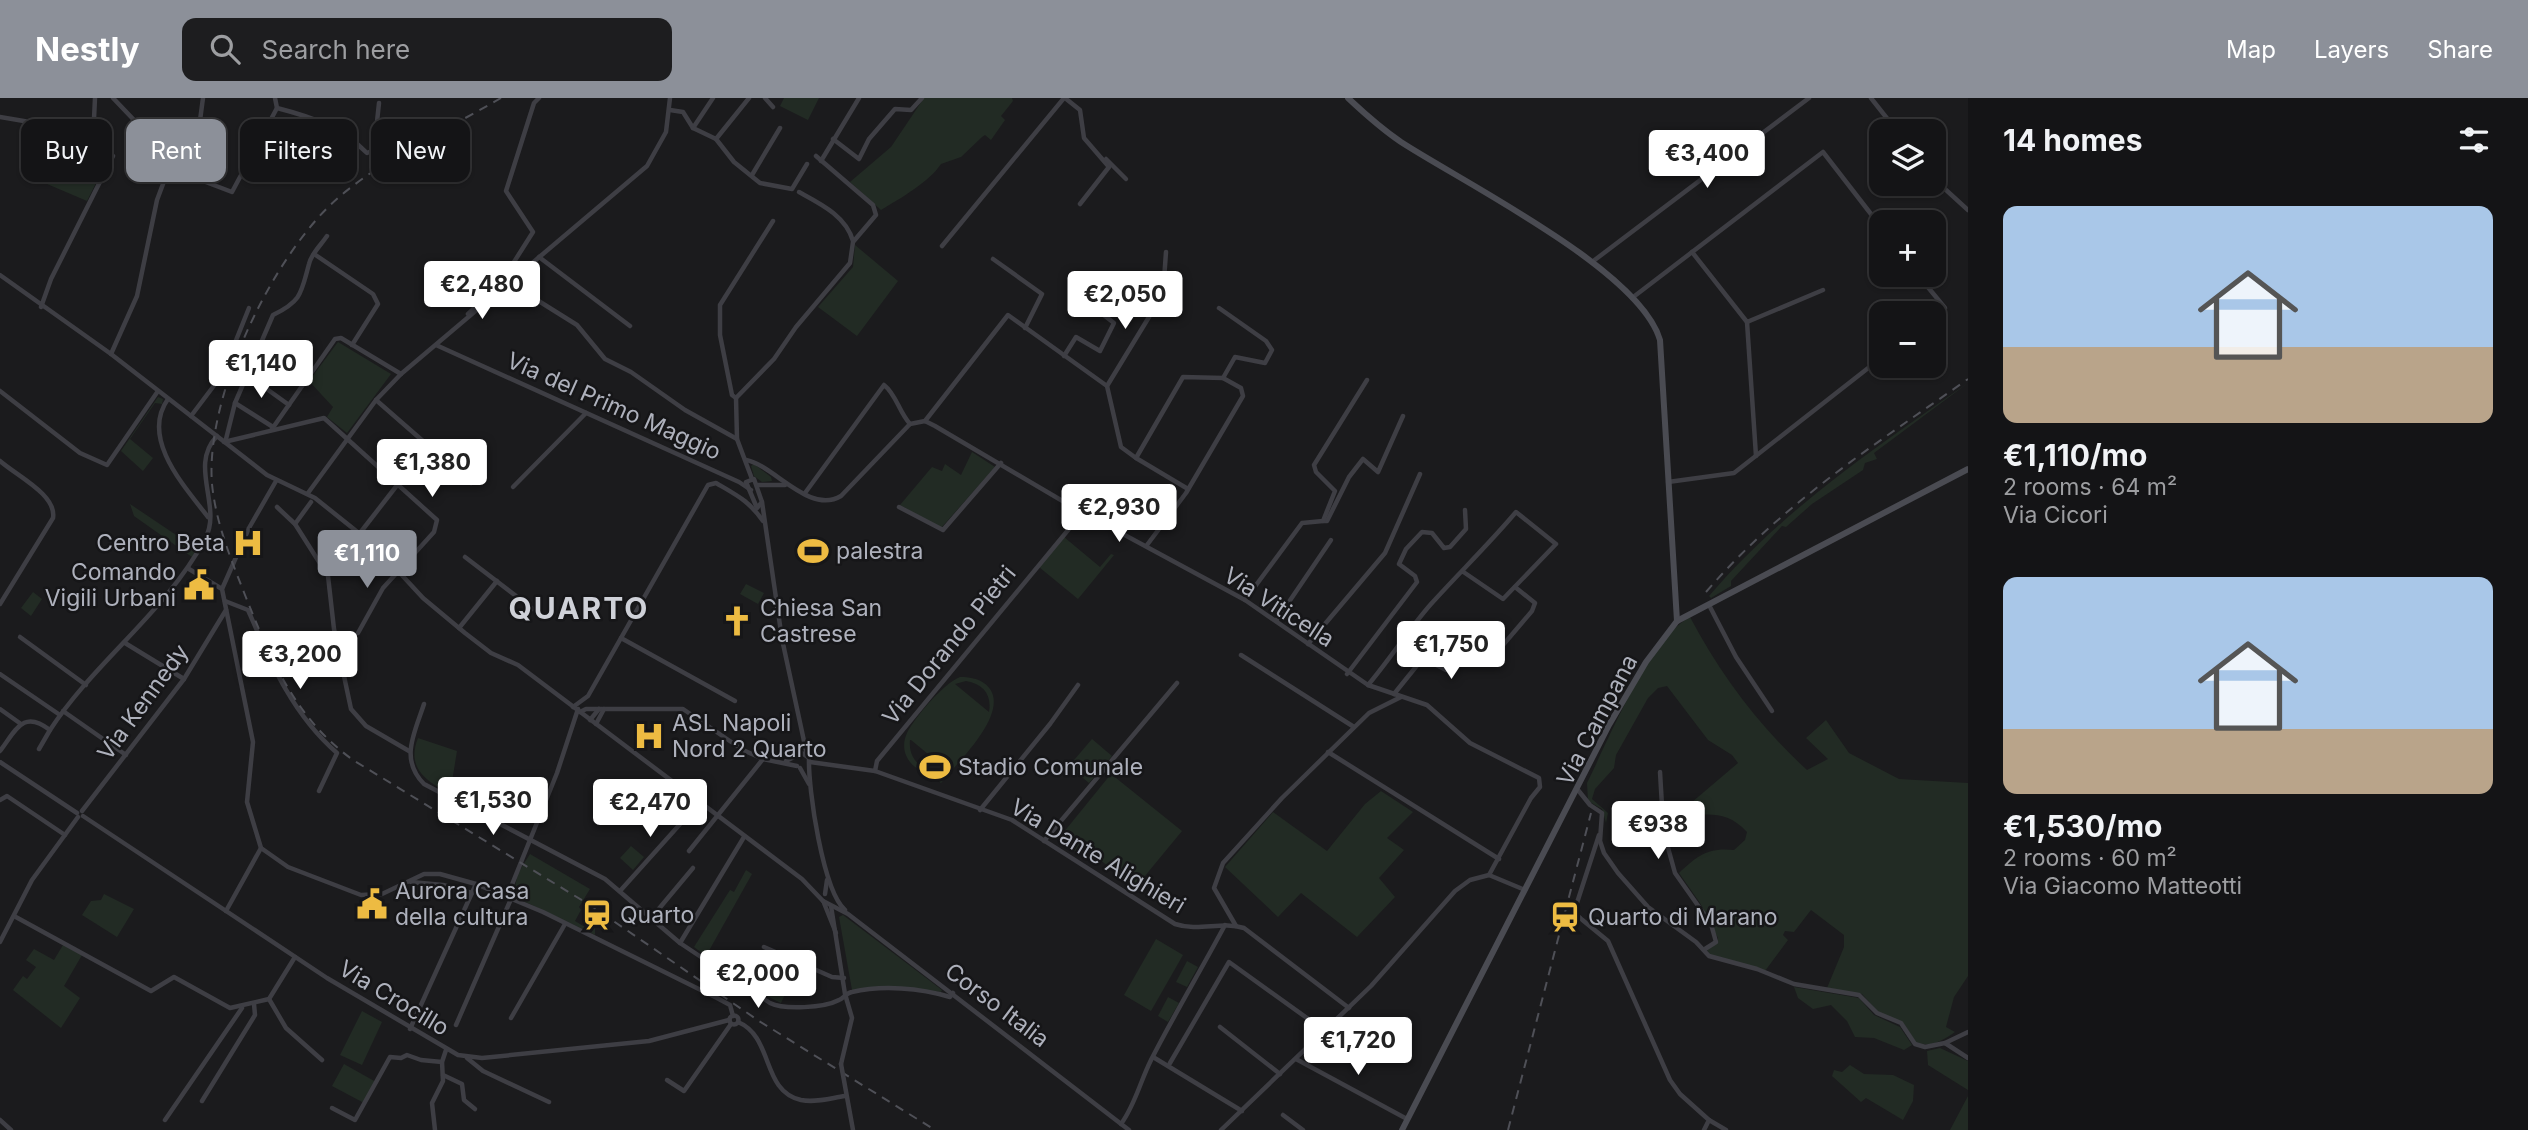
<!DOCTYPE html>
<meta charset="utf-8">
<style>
body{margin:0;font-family:Inter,sans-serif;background:#1d1d1f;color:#f1f3f6;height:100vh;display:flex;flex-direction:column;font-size:26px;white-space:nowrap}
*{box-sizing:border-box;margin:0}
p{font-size:23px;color:#9d9ea1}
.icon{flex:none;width:38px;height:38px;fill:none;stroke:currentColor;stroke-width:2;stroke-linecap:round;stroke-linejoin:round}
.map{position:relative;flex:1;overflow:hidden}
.side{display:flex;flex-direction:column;background:#141416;width:560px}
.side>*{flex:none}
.top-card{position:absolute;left:21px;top:21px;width:665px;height:63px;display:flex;gap:14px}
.controls{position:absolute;left:1869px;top:21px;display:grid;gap:14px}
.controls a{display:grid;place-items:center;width:77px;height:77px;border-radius:14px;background:#141416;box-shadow:0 2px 5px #0004,0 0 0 2px #333335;font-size:35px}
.price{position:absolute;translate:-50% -60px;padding:0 16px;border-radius:7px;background:#fff;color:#222;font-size:23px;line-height:46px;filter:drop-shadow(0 2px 4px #0008)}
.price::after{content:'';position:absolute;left:50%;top:42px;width:21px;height:16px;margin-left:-10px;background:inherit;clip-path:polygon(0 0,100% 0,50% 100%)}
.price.on{background:#8c9099;color:#fff}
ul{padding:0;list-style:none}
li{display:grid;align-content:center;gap:14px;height:371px;padding:0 35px}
li span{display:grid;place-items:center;height:217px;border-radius:14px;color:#555}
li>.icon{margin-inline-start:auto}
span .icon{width:126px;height:126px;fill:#fffc;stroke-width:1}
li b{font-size:30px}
h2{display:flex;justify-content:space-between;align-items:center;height:84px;padding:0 35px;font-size:30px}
.pill{padding:0 24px;border-radius:14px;background:#141416;box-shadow:0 2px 5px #0004,0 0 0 2px #333335;font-size:24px;line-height:63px}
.pill.on{background:#8c9099;color:#fff}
header{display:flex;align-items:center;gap:42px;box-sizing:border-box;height:98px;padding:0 35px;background:#8c9099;color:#fff}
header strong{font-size:33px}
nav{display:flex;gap:38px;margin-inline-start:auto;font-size:24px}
.search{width:490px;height:63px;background:#1d1d1f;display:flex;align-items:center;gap:18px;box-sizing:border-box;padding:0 24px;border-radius:14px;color:#9d9ea1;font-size:26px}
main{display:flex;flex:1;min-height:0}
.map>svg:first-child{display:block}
.green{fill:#222b24;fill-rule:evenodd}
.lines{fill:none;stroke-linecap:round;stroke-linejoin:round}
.street{stroke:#3e3e44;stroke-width:4.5}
.secondary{stroke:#4a4b52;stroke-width:6}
.rail{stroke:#4f5057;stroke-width:2;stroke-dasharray:9 7;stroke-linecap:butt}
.street-bridge{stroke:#3e3e44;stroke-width:4.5}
.labels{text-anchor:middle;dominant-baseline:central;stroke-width:5;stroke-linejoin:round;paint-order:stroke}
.street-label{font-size:23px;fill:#aeb1bc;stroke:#161618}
.poi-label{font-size:23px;fill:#aeb1bc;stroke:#161618;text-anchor:start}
.district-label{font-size:30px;font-weight:bold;letter-spacing:2px;fill:#cfd1d8;stroke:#161618}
</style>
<header>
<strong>Nestly</strong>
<div class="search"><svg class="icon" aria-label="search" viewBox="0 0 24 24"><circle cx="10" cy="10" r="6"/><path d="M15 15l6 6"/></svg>Search here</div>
<nav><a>Map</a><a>Layers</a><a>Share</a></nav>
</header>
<main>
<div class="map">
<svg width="1968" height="1032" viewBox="0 0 1968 1032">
<rect width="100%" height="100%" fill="#1b1b1d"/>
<g class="green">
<path d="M784,0h35l-11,22 -28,-14z"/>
<path d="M924,0h88l1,3 -12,15 4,4 -14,20 -6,-5 -3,2 -21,20 -20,7c-12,18 -40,34 -60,46l-31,-28 41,-35z"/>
<path d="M43,75l54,8 -10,20 -47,-20z"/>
<path d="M855,147l43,36 -41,55 -39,-29 35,-40z"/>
<path d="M338,244l53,32 -44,59 -20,-16 6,-10 -24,-26z"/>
<path d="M1968,285l-94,70 3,6 -12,4 -2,7 -51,34 -26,23 -4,-1 -51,55v5l-20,12 -2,-2c77,-89 163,-146 259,-213z"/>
<path d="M158,299l5,2 -1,5 -7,-1 -25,36 23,19 -10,13 -22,-20z"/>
<path d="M972,354l23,15 -54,61 -41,-23 32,-38 10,4 3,-7 16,11z"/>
<path d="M754,366l17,13 1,4 -10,1 -8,-6 -3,-10z"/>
<path d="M130,406l67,45 -5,8 -58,-41z"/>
<path d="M1064,439l36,30 11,-13 3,1 -36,44 -39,-32z"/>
<path d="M746,486l18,9 -6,11 -18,-10z"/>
<path d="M33,494l9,7 -11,17 -10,-8z"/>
<path d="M1690,519c30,57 69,109 117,153l21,-11 -22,-21 20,-18 23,33 50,26 69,4v193l-14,21 -8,30 9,5c-13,9 -24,16 -39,10l-12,-18 -25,-11 -17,-19 -35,-6 17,-41v-12l-33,-25 -17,22 -9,-1 -2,4 5,5 -23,31 -55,-16 -3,-5 10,-7 1,-5 -18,-35 -21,-30c18,-17 29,-26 55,-23l11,-10 2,-8c-25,-27 -48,-14 -77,-16l8,-2 60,-51 -6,-8 -24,-15 -41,-54 -9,2 -10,10 -32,57 -2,13 -19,21 -3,10 16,14 -2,10 -4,-14 -14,-8 -1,-18c21,-42 63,-145 103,-166z"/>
<path d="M960,579c11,0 23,2 30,12 18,26 -33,74 -49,94l-4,-3 5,-6c-24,3 -46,-17 -35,-41 8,-16 37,-50 53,-56zM966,583c17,3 26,13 23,31l-34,-28zM910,642h1l34,28c-21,6 -37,-7 -35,-28z"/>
<path d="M418,640l39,13 -7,43c-24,-13 -44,-26 -32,-56z"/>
<path d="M1092,641l20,17 -23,27 -20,-17z"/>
<path d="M1111,676l71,57 -47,57 -52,-42 -7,6 -17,-14z"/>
<path d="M1381,693l32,21 -26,26 17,12 -25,28 16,19 -38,40 -56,-44 -23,24 -53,-50 48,-55 54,39 38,-47z"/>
<path d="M631,748l13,11 -11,13 -13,-12z"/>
<path d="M530,756l60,35 -11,18 2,3 -6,11 15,9 5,-2v7l-82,-39 5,-23z"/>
<path d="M746,772l6,4 -46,82 -12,-9 36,-57 4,2z"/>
<path d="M104,796l30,15 -17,28 -35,-22 9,-14 10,-1z"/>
<path d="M843,817l99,75 -1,2 -27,-3 -62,1 -13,-73z"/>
<path d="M1156,841l27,16 -32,56 -27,-16z"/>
<path d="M63,847l19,10 -18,31 16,12 -19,30 -48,-38 10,-14 4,3 9,-12 -10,-7 8,-11 20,11z"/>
<path d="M779,857l23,11 -7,22 -6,-2 -8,17 -16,-8z"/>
<path d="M1187,863l11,6 -11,20 -11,-5z"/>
<path d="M1794,889l65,11 15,17 26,12 12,18 -8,5 -30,-12 -19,-1 -8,-16 -16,-16 -18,4 -15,-11z"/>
<path d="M1168,899l11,6 -11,19 -10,-6z"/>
<path d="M362,913l20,11 -20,43 -22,-10z"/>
<path d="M1940,950l28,13v29l-40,-25 -1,-14z"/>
<path d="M344,966l32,18 -12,21 -32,-17z"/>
<path d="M1850,967l14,9 29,1 21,10 -1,16 -10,19 -37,-22 -5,4 -29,-26 2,-6 8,2z"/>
<path d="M1968,997v35h-18l18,-34z"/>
</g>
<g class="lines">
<g class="street">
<path d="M275,0l2,10"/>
<path d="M765,0l8,9"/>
<path d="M1065,0l15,12 4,28 25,29 -29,37"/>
<path d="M1871,0l26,33"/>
<path d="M670,12l13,2 10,16 20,-30"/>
<path d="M0,19l65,11 23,-3 6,-6 1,-21"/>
<path d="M693,30l23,11 18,23 26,21 32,6 15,-25"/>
<path d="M716,41l33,-41"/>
<path d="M833,41l26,20 10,-20 26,-30 16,1 11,-12"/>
<path d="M1106,61l20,20"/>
<path d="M821,63l38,-63"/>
<path d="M167,65l32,-35 4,-30"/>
<path d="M169,70l63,24 45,-84c35,9 64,19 90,45l7,-3 5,-47"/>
<path d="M752,77l28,-47"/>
<path d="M1934,81l34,31"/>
<path d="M799,94c22,12 47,24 54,49"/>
<path d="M942,148l122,-148"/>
<path d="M1692,154l55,70 76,-32"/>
<path d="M314,156l59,40 5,10 -26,41"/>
<path d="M539,159l91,69"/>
<path d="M993,161l49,35 -17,34"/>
<path d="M1592,164l217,-164"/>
<path d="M0,177l111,79 156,121 48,23 60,48 48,52 42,35 26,20 27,12 284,214 21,22"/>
<path d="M1918,177l27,33 -11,9"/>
<path d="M513,182l8,10 56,35 28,34 26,13 54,38 52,29"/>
<path d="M1632,200l191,-146 58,75"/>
<path d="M41,209l10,-28 62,-123"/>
<path d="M1219,210l47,33 6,9 -7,13 -30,-6 -12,21"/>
<path d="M468,216l32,-30 33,-52 -27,-41 28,-88 5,-5"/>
<path d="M1747,224l9,134"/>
<path d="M436,247l303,137 12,8"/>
<path d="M111,256l26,-58 20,-96 12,-32 -15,-27 -41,-43"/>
<path d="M1064,258l12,-19 24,14 14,-28 -44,-34"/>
<path d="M246,276l43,31"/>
<path d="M0,293l80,62 27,12 51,-74"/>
<path d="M736,300l-4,-3 -12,-60v-30l53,-84"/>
<path d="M168,301c-28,39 16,87 40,118"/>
<path d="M376,302l95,83"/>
<path d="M235,305l38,24"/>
<path d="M191,318l31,-41 27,-67"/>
<path d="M925,323l83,-106 99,71"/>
<path d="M272,331l63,-90 6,-1 60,36"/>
<path d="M226,341l9,-36 38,-88c29,-14 28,-22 36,-51 2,-10 12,-19 18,-28"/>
<path d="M224,344l100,-24 113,102 -3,12 -51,56 -25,45"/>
<path d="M1136,360l52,31"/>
<path d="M746,362c28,5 63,55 95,36l69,-72 15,-3 10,5 136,80 174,94 123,85 59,20 43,38 69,35 1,9 -9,11 -42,77"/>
<path d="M0,363c17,15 57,34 53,57l-53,86"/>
<path d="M752,381l-15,-40 -1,-41 38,-39 22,-32 54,-64 3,-21 23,-27 -3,-10 -57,-49"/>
<path d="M754,381l8,23 -5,6 -11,-26z"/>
<path d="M276,383l-27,47 -27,61 31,153 -6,60 14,46 27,19 73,28 21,-1 42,-20h16l36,10 67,28 174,86 13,7 3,11"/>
<path d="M1668,384l66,-9 147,-115"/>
<path d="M758,387h27"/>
<path d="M513,389l73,-74"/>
<path d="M308,395l68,-93 25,-26 246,-208 19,-34 4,-34"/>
<path d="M805,395l79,-108c12,9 15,27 26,39"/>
<path d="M762,404l20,137 25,116"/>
<path d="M277,409l18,17 33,52 6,53 17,80 15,17 43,25"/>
<path d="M899,409l44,23 58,-67"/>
<path d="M1323,423h4l22,-44 14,-18 15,13 25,-56"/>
<path d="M295,426l16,-22"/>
<path d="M360,435l38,-49"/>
<path d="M1147,447l39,-52 57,-97 -2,-8 -18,-10 -40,-1 -47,81 -15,-11 -14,-61 56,-92 3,-42"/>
<path d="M465,459l68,52"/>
<path d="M189,471l33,20"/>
<path d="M1245,502l57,-77 21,-2 12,-30 -19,-19 -2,-7 53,-85"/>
<path d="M225,503l23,9c23,53 44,104 89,143l-18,38"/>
<path d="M1709,507l27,52 36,54"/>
<path d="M1276,523l55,-81"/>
<path d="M459,530l38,-47"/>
<path d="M20,539l66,48"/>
<path d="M621,540l114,63"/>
<path d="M125,545l59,36"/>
<path d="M1308,546l77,-91 35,-79"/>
<path d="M1503,547l29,-34 3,-8 -20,-16"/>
<path d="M1241,557l113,72"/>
<path d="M0,576l60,41"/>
<path d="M1347,576l70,-92 -2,-6 -16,-12 7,-15 16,-17 10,1 12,15 6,-1 16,-18 -1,-19"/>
<path d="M1368,587c22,-26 41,-56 63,-81 28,-31 58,-60 85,-92l40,32 -53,55 -41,-28"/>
<path d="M1394,596l29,-36 23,12 36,-43"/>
<path d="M424,606c-9,28 -25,55 0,80l181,95 75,64 90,60c14,7 54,5 69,-3 5,-2 7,-7 13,-8 30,-7 68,-4 98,5l3,-4"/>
<path d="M573,609l15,-11 120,-211 8,-2c22,13 33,18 47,38"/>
<path d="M0,611l21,15"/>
<path d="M63,613l63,44"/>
<path d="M580,614l6,-3h97l60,41 20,9 34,7"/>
<path d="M590,622l9,-11"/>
<path d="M596,626l8,-15"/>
<path d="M50,632c45,-69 116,-118 155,-191 18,-32 -17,-73 12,-103"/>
<path d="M0,653c16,-21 23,-42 50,-21l-11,19"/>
<path d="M1328,654l171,107"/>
<path d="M786,663l16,-8 7,5c-1,31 14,133 36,152"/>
<path d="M0,664l77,51"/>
<path d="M810,664l65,9 137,49 163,104c24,8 46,-3 69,4l105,80"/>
<path d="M800,670l9,16"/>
<path d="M875,673l2,-10 206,-249"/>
<path d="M1660,674l2,34 8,21 -3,17 8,29 36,51 5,18 -11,7"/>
<path d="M1578,692l12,15 12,8 -2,28 4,12 14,20 30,34 48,35 13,14 48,13 37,15 65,11 18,18 24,10 14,21 10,3 20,-4 23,-11"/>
<path d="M0,702l7,-4 58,39"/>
<path d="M980,712l70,-86 28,-39"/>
<path d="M82,713l102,-132 42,-69"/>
<path d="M83,718l244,162 131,77 24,3 167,-17 80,-21"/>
<path d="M1044,743l133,-158"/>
<path d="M689,753l74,-92"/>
<path d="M411,784l32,3 29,8"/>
<path d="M620,793l79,-88"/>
<path d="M825,796l2,-14"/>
<path d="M507,799l50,-124 21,-64"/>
<path d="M823,803l25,13 281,216"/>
<path d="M824,805l12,30"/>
<path d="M831,808l14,88 7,24 -11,46"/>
<path d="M226,813l35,-63"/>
<path d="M14,818l137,75 23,-14 56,31 39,-9 26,-42"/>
<path d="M652,819l41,-49"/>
<path d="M1580,820l28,23 62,139 10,14 29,26 -5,10"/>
<path d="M1573,825l7,-5 -6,-6 25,-77"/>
<path d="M1236,828l-22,-38 9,-25 59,-65 87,-85 32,-16"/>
<path d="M0,844l32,-62 46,-63"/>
<path d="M680,845l64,-106"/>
<path d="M764,849l68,30 12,1"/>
<path d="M269,901l17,29 36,32"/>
<circle cx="734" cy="922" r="4.5"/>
<path d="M511,920l54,-94"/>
<path d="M738,924c36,15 23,69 63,78 15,3 30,-2 44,-4"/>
<path d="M456,927l55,-126"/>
<path d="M1220,929l60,47"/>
<path d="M410,931l66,-145"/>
<path d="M1945,945l23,15"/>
<path d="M1153,959l89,54"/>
<path d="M467,960l16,13 66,31"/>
<path d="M1296,961l111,60"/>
<path d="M1170,965l59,-101 96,69"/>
<path d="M443,977l19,9 2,16 11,9"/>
<path d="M667,982l17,11 47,-67"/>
<path d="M202,1003l53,-86 -1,-11"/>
<path d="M332,1010l23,12 35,-63 11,1 6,-3 14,5 21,2"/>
<path d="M1283,1017l20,15"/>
<path d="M0,1022l11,10"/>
<path d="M165,1022l77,-112"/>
<path d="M1709,1022l17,10"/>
<path d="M1121,1026c14,-19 19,-42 30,-64 23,-45 50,-90 74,-135"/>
<path d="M435,1032l-3,-27 11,-22 -1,-19 4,-12"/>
<path d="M1221,1032l150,-144 84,-95 15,-11 19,-5 36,15"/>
</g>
<g class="secondary">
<path d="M1348,0c17,16 34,31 53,44 63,41 239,128 259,198l17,281"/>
<path d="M1402,1032l207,-405 37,-63 31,-41 291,-152"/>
</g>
<g class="rail">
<path d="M501,0c-53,31 -115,59 -162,99 -66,57 -134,199 -127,287 4,40 19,75 33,111 26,65 50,123 108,165l240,147 166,114 176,109"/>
<path d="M1706,494c77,-89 167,-146 262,-213"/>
<path d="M1508,1032l83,-317"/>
</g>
<path class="street-bridge" d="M841,966l12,66"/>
</g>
<defs>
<g id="hospital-bare" transform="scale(2.415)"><path d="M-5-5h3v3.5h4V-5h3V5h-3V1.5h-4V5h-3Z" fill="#edbb42" stroke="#161618" stroke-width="2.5" paint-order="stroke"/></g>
<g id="stadium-bare" transform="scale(2.415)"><path d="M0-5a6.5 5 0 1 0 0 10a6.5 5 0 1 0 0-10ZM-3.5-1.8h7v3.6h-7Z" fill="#edbb42" stroke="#161618" stroke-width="2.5" paint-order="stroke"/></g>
<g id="civic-bare" transform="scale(2.415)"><path d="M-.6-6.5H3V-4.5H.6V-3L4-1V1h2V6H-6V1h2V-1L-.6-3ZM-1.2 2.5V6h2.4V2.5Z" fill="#edbb42" stroke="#161618" stroke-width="2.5" paint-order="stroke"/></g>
<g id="church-bare" transform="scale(2.415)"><path d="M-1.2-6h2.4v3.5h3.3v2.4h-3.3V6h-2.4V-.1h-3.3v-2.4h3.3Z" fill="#edbb42" stroke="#161618" stroke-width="2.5" paint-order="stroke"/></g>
<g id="station-bare" transform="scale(2.415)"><path d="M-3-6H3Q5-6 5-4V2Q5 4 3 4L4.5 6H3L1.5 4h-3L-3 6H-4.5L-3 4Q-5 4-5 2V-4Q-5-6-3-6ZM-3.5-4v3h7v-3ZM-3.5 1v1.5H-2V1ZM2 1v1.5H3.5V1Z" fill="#edbb42" stroke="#161618" stroke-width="2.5" paint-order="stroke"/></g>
</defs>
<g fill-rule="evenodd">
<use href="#hospital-bare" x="248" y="445"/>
<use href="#stadium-bare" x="813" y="453"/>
<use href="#civic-bare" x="199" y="487"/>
<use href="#church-bare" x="737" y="523"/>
<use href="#hospital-bare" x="649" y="638"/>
<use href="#stadium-bare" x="935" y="669"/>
<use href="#civic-bare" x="372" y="806"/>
<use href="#station-bare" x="597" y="817"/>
<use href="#station-bare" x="1565" y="819"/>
</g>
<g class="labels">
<g class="street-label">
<text transform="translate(614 308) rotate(24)">Via del Primo Maggio</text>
<text transform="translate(1279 509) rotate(33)">Via Viticella</text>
<text transform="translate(949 547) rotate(-51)">Via Dorando Pietri</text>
<text transform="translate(143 604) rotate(-54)">Via Kennedy</text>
<text transform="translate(1597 622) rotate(-62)">Via Campana</text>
<text transform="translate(1098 758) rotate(31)">Via Dante Alighieri</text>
<text transform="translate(394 900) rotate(31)">Via Crocillo</text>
<text transform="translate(997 907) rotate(37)">Corso Italia</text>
</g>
<g class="poi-label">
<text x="225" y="445" text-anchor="end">Centro Beta</text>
<text x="836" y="453">palestra</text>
<text x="176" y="474" text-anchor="end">Comando<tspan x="176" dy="26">Vigili Urbani</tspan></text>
<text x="760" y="510">Chiesa San<tspan x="760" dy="26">Castrese</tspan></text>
<text x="672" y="625">ASL Napoli<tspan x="672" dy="26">Nord 2 Quarto</tspan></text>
<text x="958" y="669">Stadio Comunale</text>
<text x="395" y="793">Aurora Casa<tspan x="395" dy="26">della cultura</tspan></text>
<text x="620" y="817">Quarto</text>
<text x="1588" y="819">Quarto di Marano</text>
</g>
<g class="district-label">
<text x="579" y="510">QUARTO</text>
</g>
</g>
</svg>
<div class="controls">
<a><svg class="icon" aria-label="layers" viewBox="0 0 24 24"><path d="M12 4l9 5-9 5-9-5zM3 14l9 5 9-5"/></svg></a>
<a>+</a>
<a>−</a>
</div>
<b class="price" style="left:1707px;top:92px">€3,400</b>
<b class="price" style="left:482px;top:223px">€2,480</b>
<b class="price" style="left:1125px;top:233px">€2,050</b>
<b class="price" style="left:261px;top:302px">€1,140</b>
<b class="price" style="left:432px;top:401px">€1,380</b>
<b class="price" style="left:1119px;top:446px">€2,930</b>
<b class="price on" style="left:367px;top:492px">€1,110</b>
<b class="price" style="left:1451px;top:583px">€1,750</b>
<b class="price" style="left:300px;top:593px">€3,200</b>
<b class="price" style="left:493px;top:739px">€1,530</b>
<b class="price" style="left:650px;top:741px">€2,470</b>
<b class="price" style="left:1658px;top:763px">€938</b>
<b class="price" style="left:758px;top:912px">€2,000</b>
<b class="price" style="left:1358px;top:979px">€1,720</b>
<div class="top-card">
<a class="pill">Buy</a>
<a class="pill on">Rent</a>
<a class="pill">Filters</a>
<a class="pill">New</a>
</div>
</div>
<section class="side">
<h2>14 homes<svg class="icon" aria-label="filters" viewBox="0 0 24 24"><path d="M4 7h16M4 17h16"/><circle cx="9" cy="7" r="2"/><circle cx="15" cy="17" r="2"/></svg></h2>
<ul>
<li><span style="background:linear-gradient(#a9c7e8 65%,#b9a48a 0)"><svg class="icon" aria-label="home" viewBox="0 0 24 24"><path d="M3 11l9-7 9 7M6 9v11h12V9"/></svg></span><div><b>€1,110/mo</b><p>2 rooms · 64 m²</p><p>Via Cicori</p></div></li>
<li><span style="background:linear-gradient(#a9c7e8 70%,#b9a48a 0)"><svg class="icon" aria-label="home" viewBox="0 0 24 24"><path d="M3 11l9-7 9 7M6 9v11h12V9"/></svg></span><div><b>€1,530/mo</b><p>2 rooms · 60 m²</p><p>Via Giacomo Matteotti</p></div></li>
</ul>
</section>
</main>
